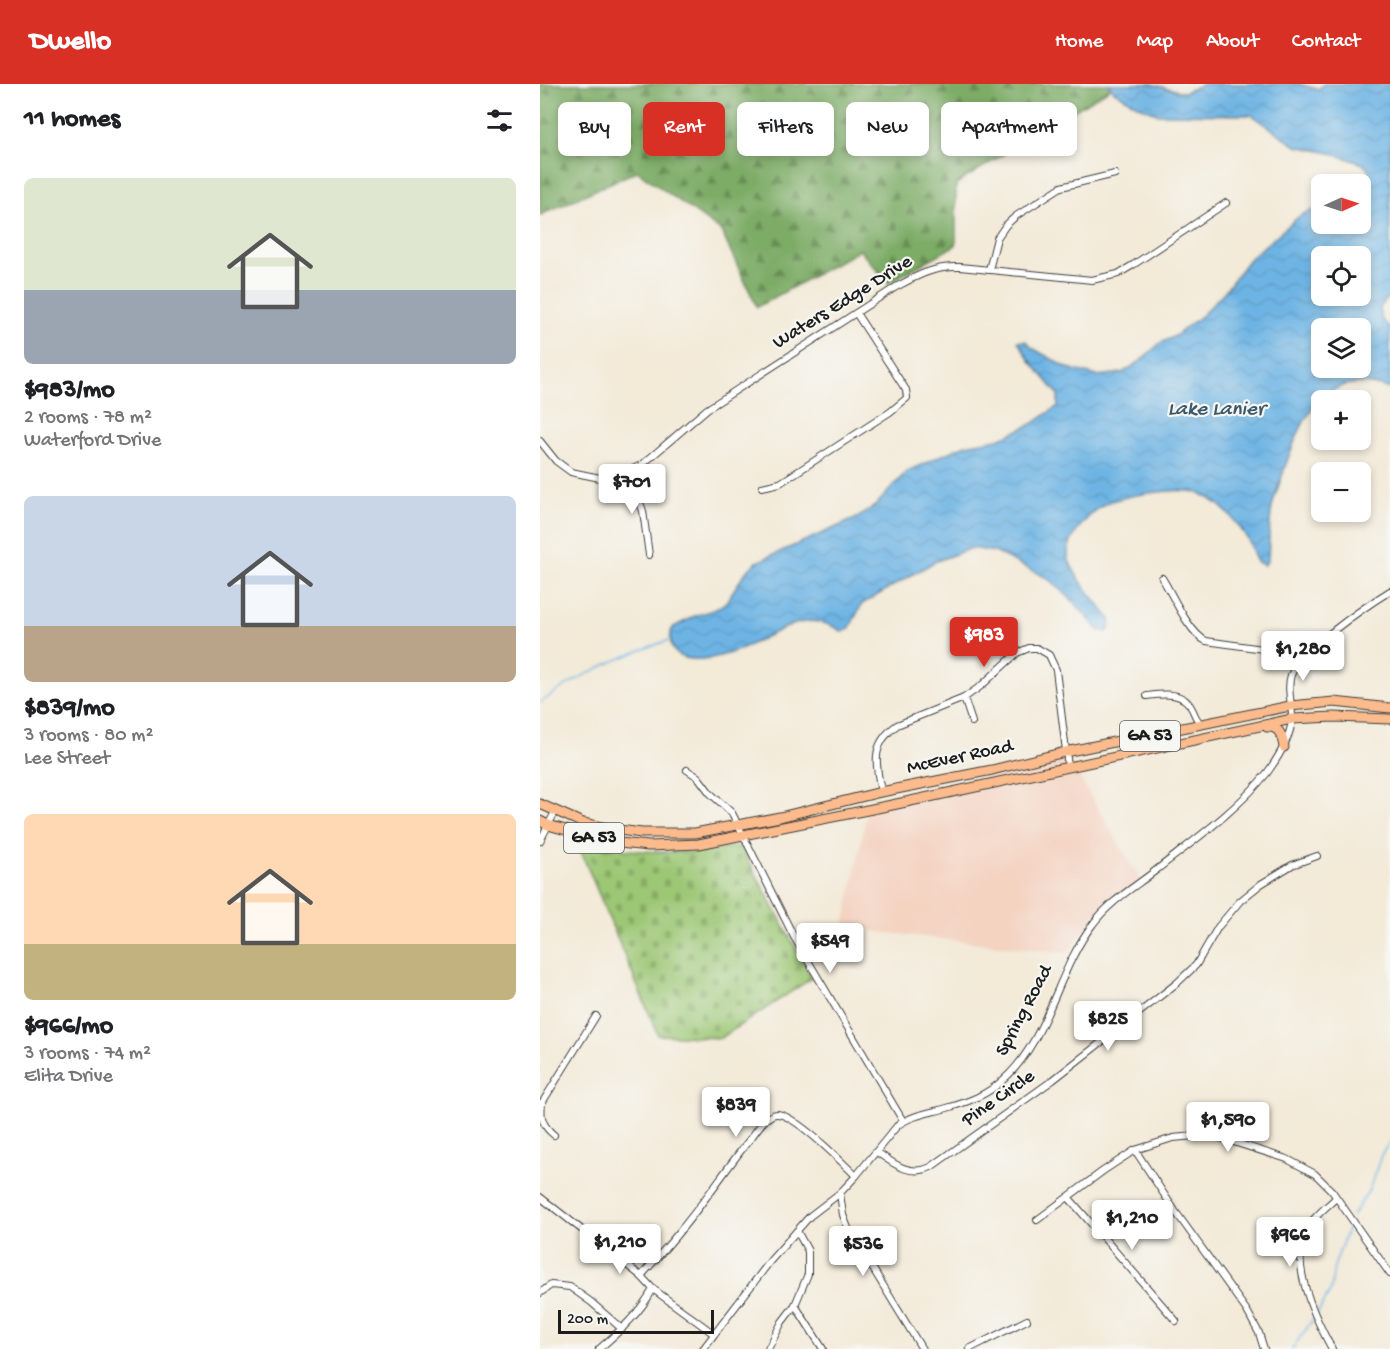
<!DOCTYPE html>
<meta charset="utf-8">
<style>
body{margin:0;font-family:"Gochi Hand",sans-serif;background:#f6f6f6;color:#202124;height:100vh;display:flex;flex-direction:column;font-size:22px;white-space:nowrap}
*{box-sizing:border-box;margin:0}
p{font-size:20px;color:#757577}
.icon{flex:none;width:33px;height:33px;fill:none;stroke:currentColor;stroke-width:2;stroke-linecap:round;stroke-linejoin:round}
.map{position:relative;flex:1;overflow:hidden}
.drawer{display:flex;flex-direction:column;background:#fff;width:540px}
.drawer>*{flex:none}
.hud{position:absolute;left:18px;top:18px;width:570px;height:54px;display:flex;gap:12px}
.needle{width:39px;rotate:87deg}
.fabs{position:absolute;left:771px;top:90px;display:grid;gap:12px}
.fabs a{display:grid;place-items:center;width:60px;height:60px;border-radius:9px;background:#fff;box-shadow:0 3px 9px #0003;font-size:30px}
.scale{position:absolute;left:18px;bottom:15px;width:156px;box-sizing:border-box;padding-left:6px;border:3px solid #1c1c1c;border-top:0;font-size:16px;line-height:21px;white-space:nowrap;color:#1c1c1c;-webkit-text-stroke:4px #f6f6f2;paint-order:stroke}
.price{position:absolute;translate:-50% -51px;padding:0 14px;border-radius:6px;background:#fff;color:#222;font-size:20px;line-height:39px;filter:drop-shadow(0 2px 3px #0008)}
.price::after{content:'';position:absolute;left:50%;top:36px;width:18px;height:14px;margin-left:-9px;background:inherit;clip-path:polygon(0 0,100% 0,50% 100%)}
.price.on{background:#d93025;color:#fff}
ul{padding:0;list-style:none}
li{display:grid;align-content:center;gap:12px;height:318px;padding:0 24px}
li span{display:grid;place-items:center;height:186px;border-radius:9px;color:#555}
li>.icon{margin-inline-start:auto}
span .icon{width:108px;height:108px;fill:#fffc;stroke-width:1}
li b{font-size:26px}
h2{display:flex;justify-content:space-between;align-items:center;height:72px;padding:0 24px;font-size:26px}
.chip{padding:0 21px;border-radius:9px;background:#fff;box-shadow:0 3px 9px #0003;font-size:21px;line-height:54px}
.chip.on{background:#d93025;color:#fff}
header{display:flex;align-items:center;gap:36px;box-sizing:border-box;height:84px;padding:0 30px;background:#d93025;color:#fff}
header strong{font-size:28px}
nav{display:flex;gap:33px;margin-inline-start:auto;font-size:21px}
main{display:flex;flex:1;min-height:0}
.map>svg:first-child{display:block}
.built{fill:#f4d3c1}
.forest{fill:url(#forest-firs);stroke:#4c6441;stroke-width:1.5}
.cemetery{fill:url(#cemetery-stones);stroke:#5c7248;stroke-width:1.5}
.water{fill:url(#water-waves);stroke:#446880;stroke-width:1.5;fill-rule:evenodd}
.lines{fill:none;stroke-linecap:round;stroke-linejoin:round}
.stream{stroke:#6db4e4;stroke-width:1.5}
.street-casing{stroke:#3c3b38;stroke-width:8}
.primary-casing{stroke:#3c3b38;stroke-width:11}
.street{stroke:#fff;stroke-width:6}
.primary{stroke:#fbbb8d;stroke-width:9}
.labels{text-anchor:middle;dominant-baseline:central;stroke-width:4.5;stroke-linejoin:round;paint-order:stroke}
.shield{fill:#f6f6f2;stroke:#5d5d5c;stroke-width:1.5}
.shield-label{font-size:18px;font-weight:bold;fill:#1c1c1c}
.street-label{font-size:20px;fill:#1c1c1c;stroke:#f6f6f2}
.water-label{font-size:21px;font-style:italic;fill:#3c596c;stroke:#f6f6f2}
</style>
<header>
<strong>Dwello</strong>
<nav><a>Home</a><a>Map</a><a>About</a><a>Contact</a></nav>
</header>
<main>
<section class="drawer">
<h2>11 homes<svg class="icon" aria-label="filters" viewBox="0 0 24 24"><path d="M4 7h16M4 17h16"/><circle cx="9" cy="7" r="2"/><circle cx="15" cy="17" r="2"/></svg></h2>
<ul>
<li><span style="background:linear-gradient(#dfe7d0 60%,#9aa5b1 0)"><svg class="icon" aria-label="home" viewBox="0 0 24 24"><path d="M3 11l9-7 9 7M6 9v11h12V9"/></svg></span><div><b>$983/mo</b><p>2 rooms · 78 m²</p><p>Waterford Drive</p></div></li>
<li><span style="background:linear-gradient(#c9d6e8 70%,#b9a48a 0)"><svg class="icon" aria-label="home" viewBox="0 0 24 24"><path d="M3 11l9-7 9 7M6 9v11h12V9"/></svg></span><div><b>$839/mo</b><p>3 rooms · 80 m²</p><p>Lee Street</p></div></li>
<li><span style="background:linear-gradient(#ffd9b3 70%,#c2b280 0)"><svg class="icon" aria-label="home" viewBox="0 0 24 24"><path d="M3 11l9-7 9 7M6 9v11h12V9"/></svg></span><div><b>$966/mo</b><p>3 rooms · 74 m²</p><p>Elita Drive</p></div></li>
</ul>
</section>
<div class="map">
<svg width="850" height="1265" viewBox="0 0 850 1265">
<defs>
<pattern id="forest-firs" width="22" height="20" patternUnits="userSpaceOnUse" patternTransform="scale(1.5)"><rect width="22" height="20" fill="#7dac66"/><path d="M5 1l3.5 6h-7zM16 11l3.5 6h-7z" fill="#668b53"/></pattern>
<pattern id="cemetery-stones" width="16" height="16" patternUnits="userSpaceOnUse" patternTransform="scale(1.5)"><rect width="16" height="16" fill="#9cc774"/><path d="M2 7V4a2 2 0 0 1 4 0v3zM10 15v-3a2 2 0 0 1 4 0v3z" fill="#86aa64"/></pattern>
<pattern id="water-waves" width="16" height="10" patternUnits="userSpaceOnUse" patternTransform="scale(1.5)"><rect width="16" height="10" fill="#6db4e4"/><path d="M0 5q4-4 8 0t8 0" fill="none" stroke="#5e9ac3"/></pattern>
</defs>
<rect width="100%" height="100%" fill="#f6f6f2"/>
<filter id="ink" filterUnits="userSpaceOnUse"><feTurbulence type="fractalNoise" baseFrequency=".0167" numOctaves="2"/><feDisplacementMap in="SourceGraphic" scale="12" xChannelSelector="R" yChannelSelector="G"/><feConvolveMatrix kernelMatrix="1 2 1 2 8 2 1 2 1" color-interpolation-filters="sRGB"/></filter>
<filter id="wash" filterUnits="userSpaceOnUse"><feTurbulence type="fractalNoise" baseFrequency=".008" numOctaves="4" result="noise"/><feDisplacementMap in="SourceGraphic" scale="24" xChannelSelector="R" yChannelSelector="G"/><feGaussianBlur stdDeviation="1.35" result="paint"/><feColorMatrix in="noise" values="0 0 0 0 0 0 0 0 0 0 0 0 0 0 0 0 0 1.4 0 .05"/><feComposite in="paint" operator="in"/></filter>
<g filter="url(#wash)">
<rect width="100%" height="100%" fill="#f3ead8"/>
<path class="built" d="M528,674l73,122 -44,33 -30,40 -223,-25 25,-128z"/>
<path class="forest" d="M0,0h572v3l-156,97v61l-68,38 -28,-33 -103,57 -36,-76 -84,-60 -97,44z"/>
<path class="cemetery" d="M37,758c40,9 81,11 122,10 15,0 28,-7 42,-5l71,131 -91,60 -63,-3z"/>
<path class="water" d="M568,0h43l33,8 19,-8h96l19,5 6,-5h66v210l-10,14 2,12 8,7v62c-66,-24 -88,29 -106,81 -4,14 -12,30 -13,44 -2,15 -2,31 -3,46l-4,5 -7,-3c-4,-7 -5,-15 -9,-22 -10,-18 -32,-43 -53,-48 -19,-5 -73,4 -90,12 -15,8 -37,33 -37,50 -1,13 25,43 33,54 3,3 7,7 9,11 1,3 0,6 0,9l-3,4 -8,-2 -29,-32 -23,-20 -52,-26 -23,-4 -38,14 -72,42 -13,25 -6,3c-12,-8 -24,-13 -39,-10 -26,5 -48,23 -74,31 -25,8 -68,15 -58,-25l23,-12 21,-7 10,-7 19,-29 12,-11 100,-44 19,-13 31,-34 58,-26 33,-6 10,-4 24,-11 26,-18v-12l-28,-33 -12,-20h8l6,7 36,20 29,8 25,-3 16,-10 21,-19 16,-8 27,-21 23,-24 24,-32 52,-44 20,-8 1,17h38l1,-29 6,-3 4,-6 -2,-15 -6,-7 -28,-10 -39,-8 -44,-31 -94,-1 -21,-9 -23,-14zM782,172h38v40h-38zM782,244h38v40h-38z"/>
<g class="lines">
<g class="stream">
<path d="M0,619c39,-29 83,-47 129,-63"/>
<path d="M812,1132l17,-26 13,-37 8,-11"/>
<path d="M777,1230l14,-24 3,-23 16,-46"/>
<path d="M752,1265l22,-31"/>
</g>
</g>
</g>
<g filter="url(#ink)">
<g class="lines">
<g class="street-casing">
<g id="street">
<path d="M449,186l8,-32 9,-13 10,-9 45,-29 54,-13"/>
<path d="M0,357l16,20 15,11 29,6 16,-1 13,-6 14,-7 64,-55 189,-122c22,-12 39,-21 64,-20l132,13 26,-6 15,-9 93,-62"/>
<path d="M89,387l14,40 6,44"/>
<path d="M222,403l18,-4 110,-71 17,-14 -1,-8 -50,-77"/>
<path d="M622,494c11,17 26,54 44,63l100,14"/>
<path d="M607,612c16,-2 37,-5 45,13 4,7 3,11 11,16"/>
<path d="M424,614l8,24"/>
<path d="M147,686l11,7 12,16 22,20 62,124 109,184"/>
<path d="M341,708c-5,-29 -11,-47 16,-67l67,-27 17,-12 36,-33 12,-5h8l12,7 7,15 12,97"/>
<path d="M0,757l15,-29"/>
<path d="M0,1019h2l54,-87"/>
<path d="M2,1019c-2,15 1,23 12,32"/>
<path d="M595,1066l40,61 72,100 12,22 5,16"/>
<path d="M337,1068c17,12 33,25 54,15l122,-87 124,-97 19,-18 22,-38 22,-26 21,-17 31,-19 25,-9"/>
<path d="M300,1109l3,22 5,13 74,121"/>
<path d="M0,1113l101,79 12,13 61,45"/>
<path d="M529,1114l107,123"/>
<path d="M497,1136l66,-49 32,-21 38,-12 32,-3 16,3 66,21 28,15 17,17 58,83"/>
<path d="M101,1192c13,-15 27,-30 39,-45 25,-30 46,-62 70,-92 6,-7 16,-25 27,-25 17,0 66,49 79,62"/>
<path d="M0,1209l11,-8 19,2 21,15 31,27"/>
<path d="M255,1221l28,44"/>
<path d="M59,1265c21,-18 41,-36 54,-60"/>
<path d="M163,1265l68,-89 39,-44 30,-23 16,-17 41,-50c14,-11 33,-13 50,-18 21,-6 40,-13 56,-28 45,-39 54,-110 90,-156 16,-22 40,-36 62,-53 38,-30 81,-60 112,-98 11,-15 23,-34 25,-53 1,-13 -6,-31 -1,-45 10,-25 75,-69 99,-84"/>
<path d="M228,1265l14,-27 13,-17 13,-31v-23l-11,-20"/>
<path d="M429,1265l58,-29"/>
<path d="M792,1265c-16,-29 -39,-78 -29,-111 5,-17 21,-29 33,-40"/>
</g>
</g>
<g class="primary-casing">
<g id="primary">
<path d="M727,643c13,-1 15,9 17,20"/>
<path d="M0,720l43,19 28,6 31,4h53l85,-16 101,-25 111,-22 73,-18 225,-46 44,-4 56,6"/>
<path d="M0,737l8,4 61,17 40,4 50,-2 193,-39 400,-86 42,-2 56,2"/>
</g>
</g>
<use href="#street" class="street"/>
<use href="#primary" class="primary"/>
</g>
</g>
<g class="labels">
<g class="shield">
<rect x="580" y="637" width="60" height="30" rx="4.5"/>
<rect x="24" y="739" width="60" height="30" rx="4.5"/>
</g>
<g class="shield-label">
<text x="610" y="652">GA 53</text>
<text x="54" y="754">GA 53</text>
</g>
<g class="street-label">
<text transform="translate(303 219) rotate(-32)">Waters Edge Drive</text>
<text transform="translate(420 674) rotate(-12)">McEver Road</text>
<text transform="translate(485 927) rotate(-62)">Spring Road</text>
<text transform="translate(459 1015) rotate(-35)">Pine Circle</text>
</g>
<g class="water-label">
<text x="676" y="326">Lake Lanier</text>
</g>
</g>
</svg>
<div class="fabs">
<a><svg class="needle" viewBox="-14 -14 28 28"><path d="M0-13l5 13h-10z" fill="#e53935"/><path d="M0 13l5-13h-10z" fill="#757577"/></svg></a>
<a><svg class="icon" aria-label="locate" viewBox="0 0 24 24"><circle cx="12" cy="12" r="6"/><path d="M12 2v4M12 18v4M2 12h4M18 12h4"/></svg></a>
<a><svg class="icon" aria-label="layers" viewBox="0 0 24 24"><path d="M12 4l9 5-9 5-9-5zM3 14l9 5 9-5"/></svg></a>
<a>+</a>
<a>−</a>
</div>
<div class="scale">200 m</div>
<b class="price" style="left:92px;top:431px">$701</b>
<b class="price on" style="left:444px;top:584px">$983</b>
<b class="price" style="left:763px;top:598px">$1,280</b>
<b class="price" style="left:290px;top:890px">$549</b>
<b class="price" style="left:568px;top:968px">$825</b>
<b class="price" style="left:196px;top:1054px">$839</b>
<b class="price" style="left:688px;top:1069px">$1,590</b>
<b class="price" style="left:592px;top:1167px">$1,210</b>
<b class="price" style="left:750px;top:1184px">$966</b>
<b class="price" style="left:80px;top:1191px">$1,210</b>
<b class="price" style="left:323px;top:1193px">$536</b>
<div class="hud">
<a class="chip">Buy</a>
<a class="chip on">Rent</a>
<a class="chip">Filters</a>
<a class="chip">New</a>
<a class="chip">Apartment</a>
</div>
</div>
</main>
